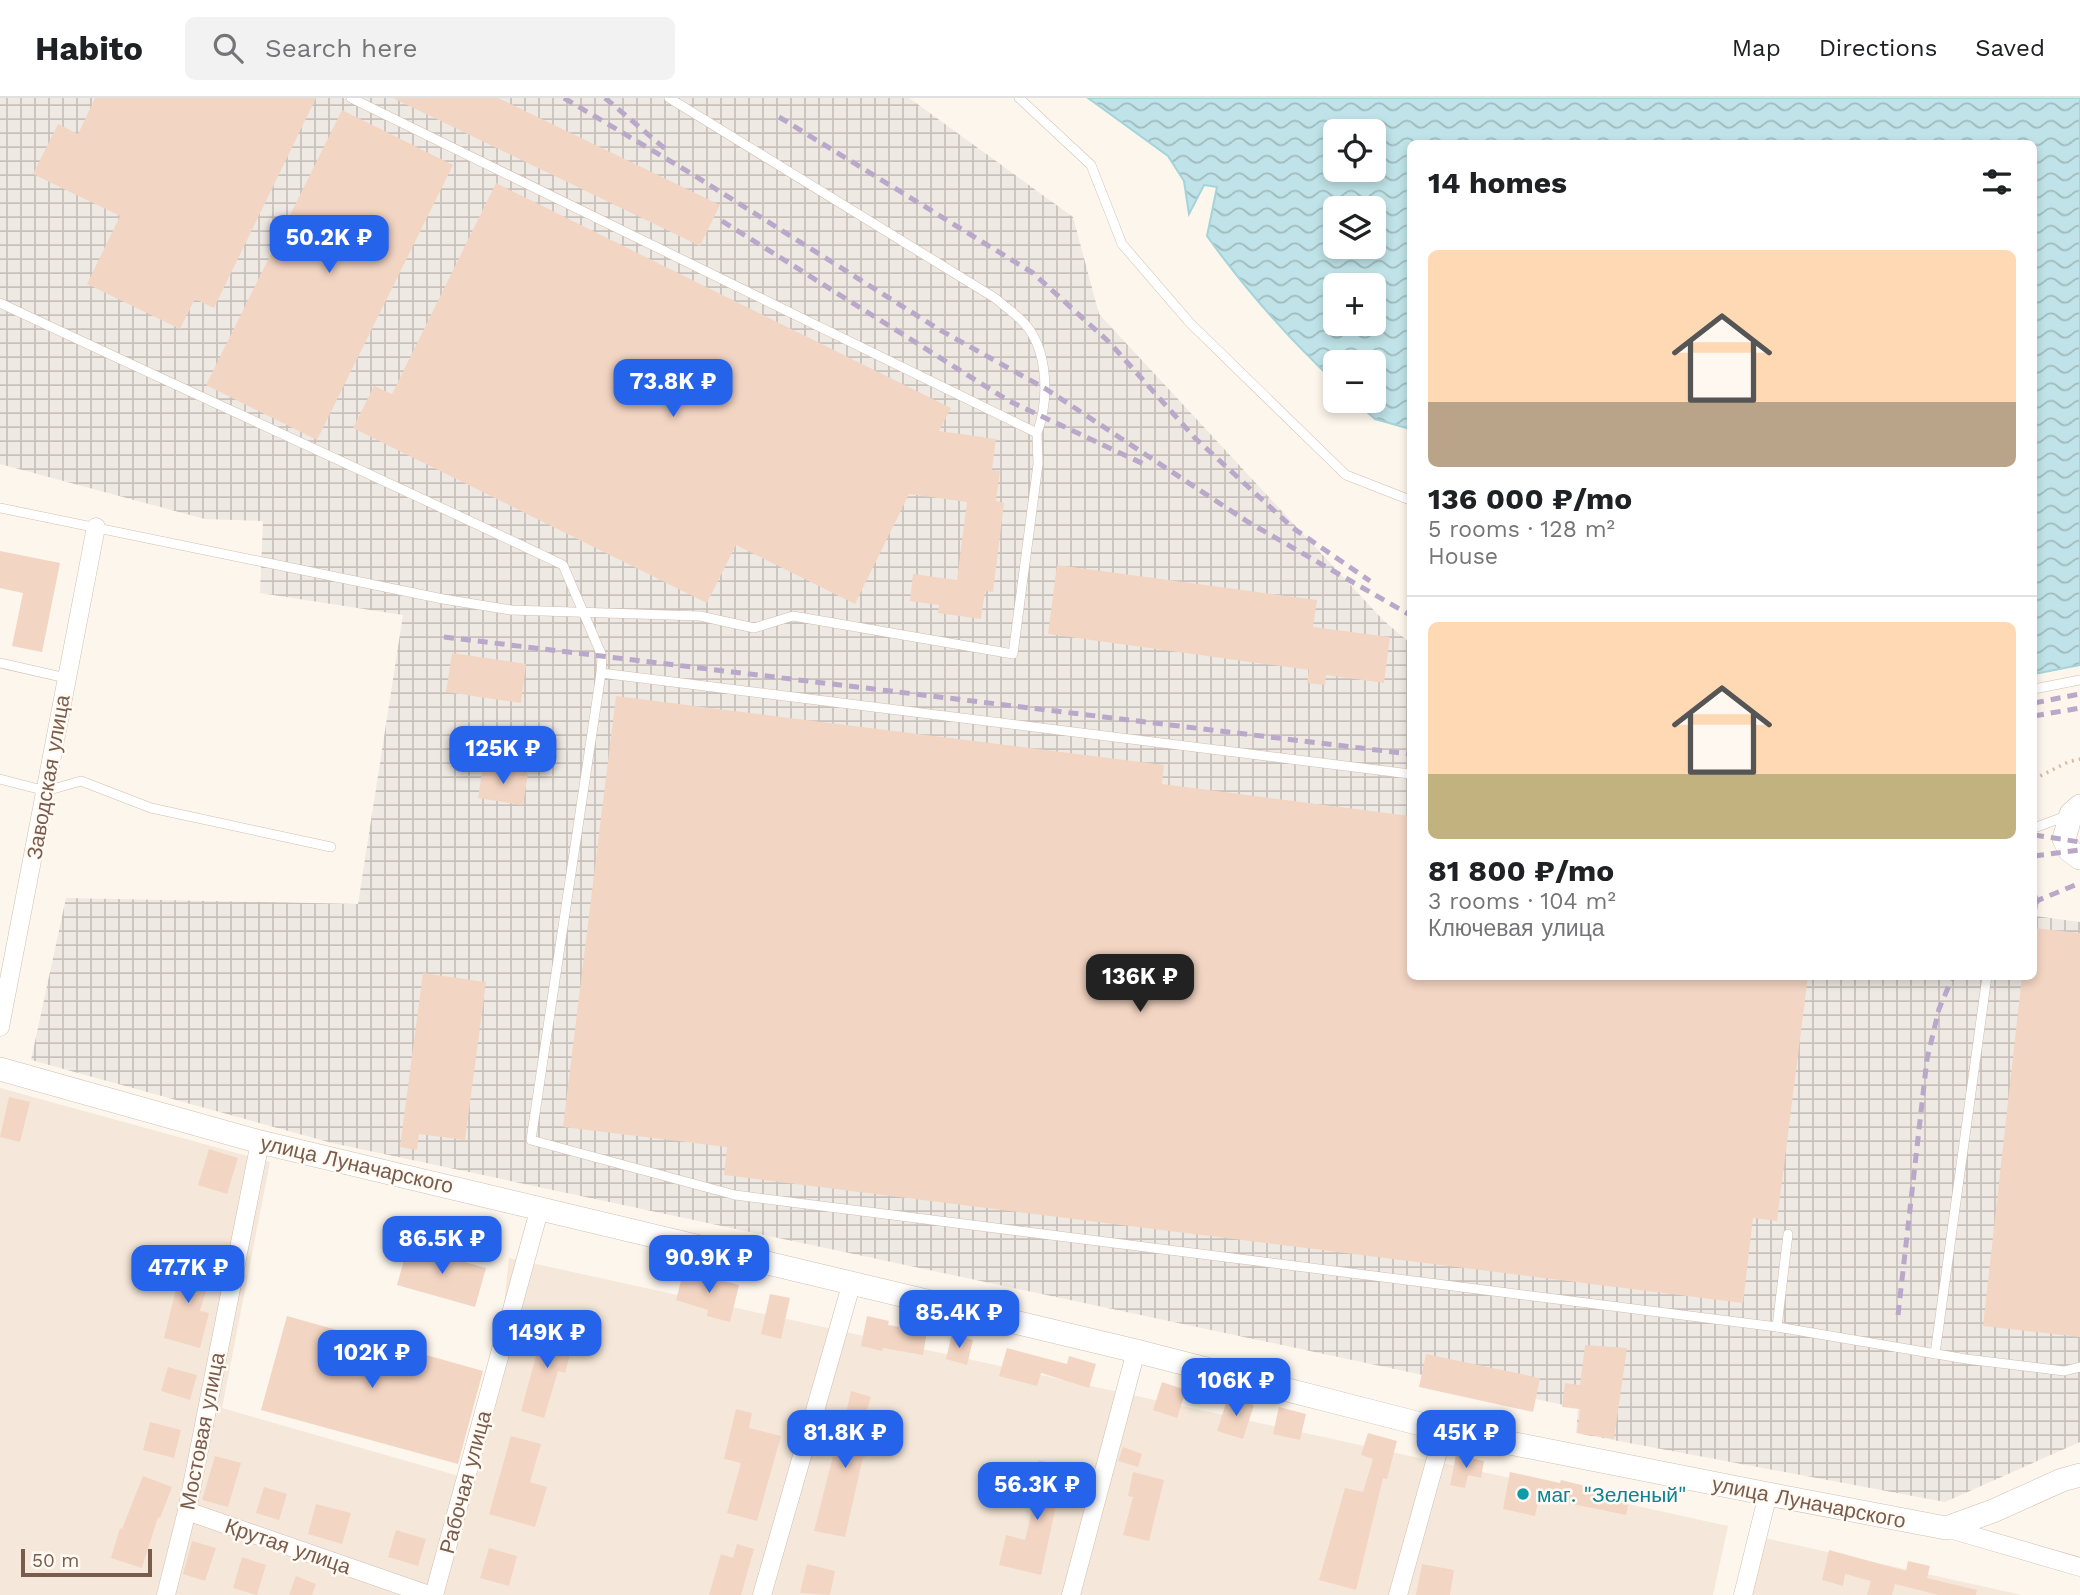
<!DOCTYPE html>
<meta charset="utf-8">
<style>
body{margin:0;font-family:"Work Sans",sans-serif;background:#f2f2f2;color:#202124;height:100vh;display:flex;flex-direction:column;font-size:26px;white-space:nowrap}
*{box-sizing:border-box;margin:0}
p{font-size:23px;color:#757577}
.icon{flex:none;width:38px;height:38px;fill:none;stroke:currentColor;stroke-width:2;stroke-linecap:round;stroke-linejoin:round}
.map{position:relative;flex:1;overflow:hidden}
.side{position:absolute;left:1407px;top:42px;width:630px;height:840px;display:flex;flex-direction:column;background:#fff;border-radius:10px;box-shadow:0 4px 10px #0003}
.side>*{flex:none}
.controls{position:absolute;left:1323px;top:21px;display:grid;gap:14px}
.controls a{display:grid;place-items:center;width:63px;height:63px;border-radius:10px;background:#fff;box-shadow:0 4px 10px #0003;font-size:35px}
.scale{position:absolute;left:21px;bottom:18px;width:131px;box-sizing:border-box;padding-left:7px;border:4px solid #7a5c4d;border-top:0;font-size:19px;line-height:24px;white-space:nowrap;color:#7a5c4d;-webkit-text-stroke:5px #fffaf3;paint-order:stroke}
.price{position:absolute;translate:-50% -60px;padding:0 16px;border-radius:14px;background:#2563eb;color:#fff;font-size:23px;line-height:46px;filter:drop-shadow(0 2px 4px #0008)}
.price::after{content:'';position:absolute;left:50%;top:42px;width:21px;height:16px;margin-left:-10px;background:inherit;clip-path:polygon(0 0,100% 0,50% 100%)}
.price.current{background:#222;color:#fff}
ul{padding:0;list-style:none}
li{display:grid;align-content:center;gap:14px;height:371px;padding:0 21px}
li+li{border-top:2px solid #e0e0e0}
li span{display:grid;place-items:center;height:217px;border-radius:10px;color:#555}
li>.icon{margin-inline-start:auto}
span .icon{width:126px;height:126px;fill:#fffc;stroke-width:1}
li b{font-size:30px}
h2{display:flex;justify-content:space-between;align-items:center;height:84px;padding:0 21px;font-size:30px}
header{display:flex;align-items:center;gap:42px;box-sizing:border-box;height:98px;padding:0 35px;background:#fff;border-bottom:2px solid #e0e0e0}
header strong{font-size:33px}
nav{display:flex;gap:38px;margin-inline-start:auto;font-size:24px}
.search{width:490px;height:63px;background:#f2f2f2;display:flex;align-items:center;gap:18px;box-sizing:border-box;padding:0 24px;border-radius:10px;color:#757577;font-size:26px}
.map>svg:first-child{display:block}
.residential{fill:#f5e8da}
.industrial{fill:url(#industrial-grid)}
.water{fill:url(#water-waves);stroke:#a5d3da;stroke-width:2;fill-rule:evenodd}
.building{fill:#f3d5c3}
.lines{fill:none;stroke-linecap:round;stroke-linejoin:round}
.service-casing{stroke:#d1beb0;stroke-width:10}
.minor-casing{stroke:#d1beb0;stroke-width:19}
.tertiary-casing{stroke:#d1beb0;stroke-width:24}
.path{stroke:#d9b8a5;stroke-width:3.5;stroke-dasharray:2 5;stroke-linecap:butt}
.service{stroke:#fff;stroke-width:9}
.minor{stroke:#fff;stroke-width:18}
.tertiary{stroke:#fff;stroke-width:23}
.rail{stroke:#b9a8c9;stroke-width:5;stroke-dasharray:10 7;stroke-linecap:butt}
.culture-dot{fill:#0f9aa8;stroke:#fffaf3;stroke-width:2.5}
.labels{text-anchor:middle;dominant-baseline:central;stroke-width:5;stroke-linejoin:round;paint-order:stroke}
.street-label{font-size:21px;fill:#7a5c4d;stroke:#fffaf3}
.culture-label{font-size:21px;fill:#0d838f;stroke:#fffaf3;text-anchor:start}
</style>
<header>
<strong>Habito</strong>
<div class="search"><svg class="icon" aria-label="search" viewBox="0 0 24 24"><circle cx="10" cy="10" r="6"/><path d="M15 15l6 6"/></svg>Search here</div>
<nav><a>Map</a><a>Directions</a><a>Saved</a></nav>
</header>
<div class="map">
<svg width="2080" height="1497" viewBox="0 0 2080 1497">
<defs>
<pattern id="industrial-grid" width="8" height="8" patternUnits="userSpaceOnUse" patternTransform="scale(1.75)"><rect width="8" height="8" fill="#efe9e4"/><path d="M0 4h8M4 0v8" fill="none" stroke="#c7c0bb"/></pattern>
<pattern id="water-waves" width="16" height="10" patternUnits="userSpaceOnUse" patternTransform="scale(1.75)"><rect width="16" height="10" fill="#bfe3e8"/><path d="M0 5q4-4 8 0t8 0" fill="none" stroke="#a0bbbe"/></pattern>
</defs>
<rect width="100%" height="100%" fill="#fdf6ec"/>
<g class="residential">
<path d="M0,990l270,74 -48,246 237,68 39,-116 11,-102 1219,268 -15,69h-1713z"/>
<path d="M1760,1439l262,58h-274z"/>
</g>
<path class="industrial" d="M0,0h909l164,119 26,97 284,306 27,23v333h624v-83l7,5 -6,18 45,6v520l-135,60 -369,-69 2,-25 -1246,-265 -301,-83 35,-162 292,6 45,-289 -143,-22 3,-72 -58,-2 -205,-55z"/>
<path class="water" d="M1088,0h992v567l-46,9v-530h-624v285l-35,-10 -20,-18h19v-39h-39v20c-48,-45 -90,-93 -128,-146l10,-49 -13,-2 -15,29 -5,-33 -16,-25zM1335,33h39v39h-39zM1335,110h39v39h-39zM1335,187h39v39h-39z"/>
<g class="building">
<path d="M95,0h221l-102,210 -19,-9 -15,30 -93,-45 33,-68 -87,-42 25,-50 20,10z"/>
<path d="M393,0h105l222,107 -20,41z"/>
<path d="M342,12l111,55 -136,275 -111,-55z"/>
<path d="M496,85l455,225 -12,23 57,8 -4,31 8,1 -4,30 8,2 -11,89 -8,-1 -4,28 -43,-6 1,-8 -29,-4 3,-27 44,6 10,-78 -58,-8 -54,110 -119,-59 -29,58 -354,-175 21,-42 18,8z"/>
<path d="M0,453l60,12 -18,89 -30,-6 11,-53 -23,-5z"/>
<path d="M1057,467l260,35 -4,27 77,10 -6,46 -58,-8 -1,10 -18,-2 2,-13 -261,-36z"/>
<path d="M452,555l74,11 -5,39 -75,-11z"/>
<path d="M616,598l548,69 -2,19 248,32v160h398l-31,245 -24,-3 -10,85 -1019,-128 3,-28 -164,-20z"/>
<path d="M483,668l45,7 -5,32 -45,-7z"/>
<path d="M2034,830l46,5v404l-97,-11 39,-350h12z"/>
<path d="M423,875l63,9 -21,158 -46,-6 -2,16 -17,-3z"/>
<path d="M9,999l21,5 -10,40 -20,-5z"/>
<path d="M209,1051l29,9 -11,36 -29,-9z"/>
<path d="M408,1148l78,22 -11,39 -78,-22z"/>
<path d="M177,1163l35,10 -12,40 9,2 -9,35 -36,-10 13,-53 -6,-2z"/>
<path d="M684,1172l55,15 -9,37 -23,-6 1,-6 -32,-10z"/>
<path d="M770,1196l20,4 -9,41 -20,-5z"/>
<path d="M287,1218l196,55 -25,93 -197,-54z"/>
<path d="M867,1218l22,5 -1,4 39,6 -4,24 -40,-7 -1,3 -21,-5z"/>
<path d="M544,1229l31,9 -10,37 -7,-2 -14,47 -23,-7z"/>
<path d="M952,1236l21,6 -6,25 -21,-6z"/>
<path d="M1585,1247l42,3 -13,91 -37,-6 3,-24 -18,-2 3,-24 15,2z"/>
<path d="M1007,1250l60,16 2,-8 27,8 -7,24 -48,-15 -4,13 -38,-10z"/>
<path d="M1426,1256l114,24 -7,34 -114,-25z"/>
<path d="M168,1269l29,8 -7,25 -29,-9z"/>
<path d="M1162,1284l24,8 -9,28 -24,-8z"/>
<path d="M851,1293l20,6 -10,32 11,2 -7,26h-2l-18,80 -31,-6 19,-75 3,1z"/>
<path d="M1228,1299l26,8 -11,34 -26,-8z"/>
<path d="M1279,1309l27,7 -6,26 -27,-6z"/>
<path d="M736,1311l16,4 -3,15 32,8 -24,85 -30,-8 14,-50 -17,-4z"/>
<path d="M150,1324l31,8 -7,28 -31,-8z"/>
<path d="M1368,1335l29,8 -10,38 -4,-1 -27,112 -37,-10 26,-92 18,4 10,-33 -12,-4z"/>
<path d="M511,1338l30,8 -11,38 17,5 -12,40 -46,-13z"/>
<path d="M1123,1349l19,7 -4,13 -20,-6z"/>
<path d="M1456,1357l28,6 -3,17 -13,-3 -3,13 -15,-3z"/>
<path d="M215,1358l26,7 -13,44 -26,-7z"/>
<path d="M1039,1362l29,9 -7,24 -2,-1 -18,83 -42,-10 7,-30 19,5 13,-54 -6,-2z"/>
<path d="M1133,1374l31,8 -15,61 -26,-6 10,-38 -5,-1z"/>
<path d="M1510,1374l50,11 1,-3 69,17 -4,18 -87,-18 -4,19 -32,-7z"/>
<path d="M143,1378l29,11 -12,31 -2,-1 -16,51 -31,-10 9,-30 2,1z"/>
<path d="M264,1389l23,7 -8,26 -23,-7z"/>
<path d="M316,1406l35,9 -9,31 -34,-10z"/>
<path d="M396,1432l30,9 -8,27 -30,-9z"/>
<path d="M192,1443l24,7 -11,33 -22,-7z"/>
<path d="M737,1446l17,5 -13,46h-32l12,-41 12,4z"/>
<path d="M489,1450l28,8 -8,30 -29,-8z"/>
<path d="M1829,1452l77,21 2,-10 22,5 -3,12 50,12 -1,5h-37l-44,-11 -3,11h-25l4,-14 -26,-7 -2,12 -21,-6z"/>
<path d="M242,1459l24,8 -9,30 -24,-7z"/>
<path d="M807,1466l28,7 -5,24 -30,-2z"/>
<path d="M1422,1466l32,6 -4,25h-34z"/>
<path d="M296,1478l20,8 -4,11h-23z"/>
</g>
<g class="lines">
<g class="service-casing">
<g id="service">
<path d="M669,0l326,200c9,8 21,16 29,25 25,27 25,78 13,110"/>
<path d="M1019,0l72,67 31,79 68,79 156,152 64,25"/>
<path d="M0,205c187,88 376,173 563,262l39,91 -1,17 809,101"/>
<path d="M0,410l443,91 68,11 189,6 54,12 39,-12 220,38 25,-190 -1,-31 -686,-335"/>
<path d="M0,565l66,15"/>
<path d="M601,575l-70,467 204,55 1042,132"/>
<path d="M2034,591l46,-9"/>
<path d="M0,681l46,12 35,-10 70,27 180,39"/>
<path d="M2034,730l35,-13"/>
<path d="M1788,1136l-11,93 189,32 98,12 16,-4"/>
<path d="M1935,1256l52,-378"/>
</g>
</g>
<g class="minor-casing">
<g id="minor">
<path d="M0,929l96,-500"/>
<path d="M187,1413l242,84"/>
<path d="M1946,1430l134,39"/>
<path d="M166,1497l21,-84 73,-369"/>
<path d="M434,1497l106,-388"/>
<path d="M762,1497l90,-313"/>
<path d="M1071,1497l65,-244"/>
<path d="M1398,1497l46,-165"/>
<path d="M1743,1497l25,-101"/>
</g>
</g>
<g class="tertiary-casing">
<g id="tertiary">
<path d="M2080,708l-9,8 -7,25 6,12 10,7"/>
<path d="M0,971l260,73 876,209 308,79 324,64 178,34 47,-17 69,-31 18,-5"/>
</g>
</g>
<path class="path" d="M2034,681l34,-17 12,-3"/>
<use href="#service" class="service"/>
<use href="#minor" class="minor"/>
<use href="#tertiary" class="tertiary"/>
<g class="rail">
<path d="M564,0l128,76 248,156 106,59 202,133 162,93"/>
<path d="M605,0l64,54"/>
<path d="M779,19l254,156 76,69 86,96 98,90 77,53"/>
<path d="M722,123l287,180 139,65"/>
<path d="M444,539l966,117"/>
<path d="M2034,605l46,-9"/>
<path d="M2034,618l46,-8"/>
<path d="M2034,737l46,7"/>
<path d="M2034,758l46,-6"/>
<path d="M2034,804l46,-19"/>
<path d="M1898,1217l29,-256 12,-50 14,-33"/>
</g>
</g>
<circle class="culture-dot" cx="1523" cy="1396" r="7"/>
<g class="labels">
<g class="street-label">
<text transform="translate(48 679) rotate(-80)">Заводская улица</text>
<text transform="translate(357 1066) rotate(13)">улица Луначарского</text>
<text transform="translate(202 1333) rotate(-79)">Мостовая улица</text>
<text transform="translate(465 1384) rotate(-75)">Рабочая улица</text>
<text transform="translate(1809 1404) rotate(11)">улица Луначарского</text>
<text transform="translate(288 1448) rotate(19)">Крутая улица</text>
</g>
<g class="culture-label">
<text x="1537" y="1396">маг. "Зеленый"</text>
</g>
</g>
</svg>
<div class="controls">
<a><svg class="icon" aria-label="locate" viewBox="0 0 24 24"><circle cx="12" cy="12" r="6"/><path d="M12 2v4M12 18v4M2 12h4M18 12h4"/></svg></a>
<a><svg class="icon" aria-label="layers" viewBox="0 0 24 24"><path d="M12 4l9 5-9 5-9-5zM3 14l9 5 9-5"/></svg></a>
<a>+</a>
<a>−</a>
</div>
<div class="scale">50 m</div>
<b class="price" style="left:329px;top:177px">50.2K ₽</b>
<b class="price" style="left:673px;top:321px">73.8K ₽</b>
<b class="price" style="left:503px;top:688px">125K ₽</b>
<b class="price current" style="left:1140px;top:916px">136K ₽</b>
<b class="price" style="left:442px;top:1178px">86.5K ₽</b>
<b class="price" style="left:709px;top:1197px">90.9K ₽</b>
<b class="price" style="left:188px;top:1207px">47.7K ₽</b>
<b class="price" style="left:959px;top:1252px">85.4K ₽</b>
<b class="price" style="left:547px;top:1272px">149K ₽</b>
<b class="price" style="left:372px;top:1292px">102K ₽</b>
<b class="price" style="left:1236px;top:1320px">106K ₽</b>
<b class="price" style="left:845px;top:1372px">81.8K ₽</b>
<b class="price" style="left:1466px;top:1372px">45K ₽</b>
<b class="price" style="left:1037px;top:1424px">56.3K ₽</b>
<section class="side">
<h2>14 homes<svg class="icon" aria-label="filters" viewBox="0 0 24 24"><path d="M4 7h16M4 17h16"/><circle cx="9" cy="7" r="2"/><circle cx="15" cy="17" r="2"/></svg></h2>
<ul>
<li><span style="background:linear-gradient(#ffd9b3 70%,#b9a48a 0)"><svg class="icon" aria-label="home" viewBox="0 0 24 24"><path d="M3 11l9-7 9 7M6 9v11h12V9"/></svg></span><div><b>136 000 ₽/mo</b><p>5 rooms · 128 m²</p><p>House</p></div></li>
<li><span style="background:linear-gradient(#ffd9b3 70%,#c2b280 0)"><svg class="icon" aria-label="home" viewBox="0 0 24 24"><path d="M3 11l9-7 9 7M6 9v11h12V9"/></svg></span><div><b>81 800 ₽/mo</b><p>3 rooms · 104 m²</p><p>Ключевая улица</p></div></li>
</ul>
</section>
</div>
